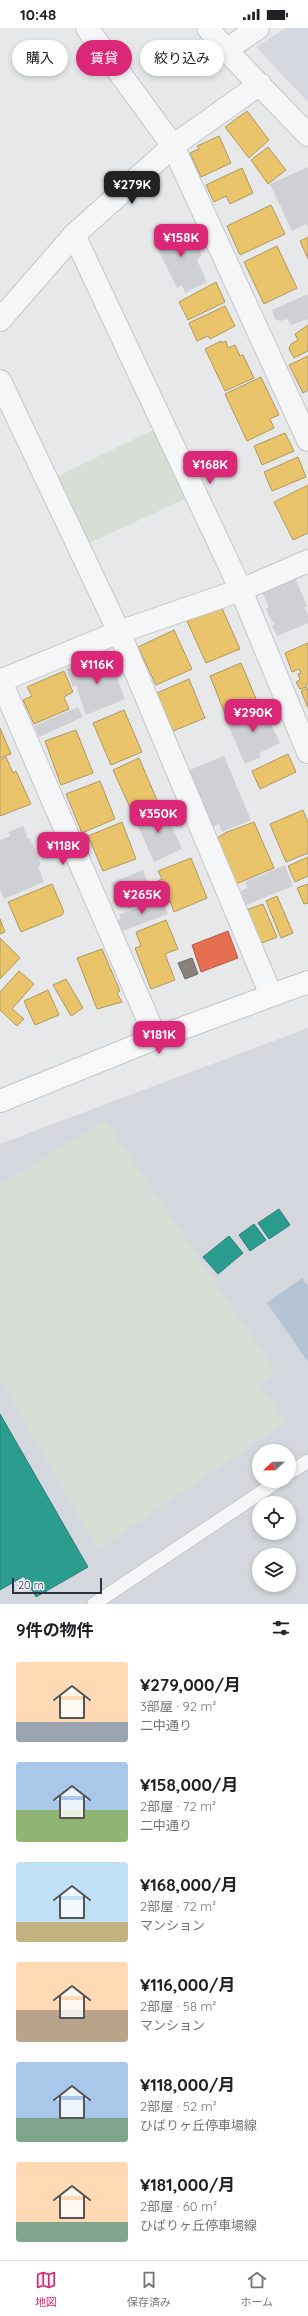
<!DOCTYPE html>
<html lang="ja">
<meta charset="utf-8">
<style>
body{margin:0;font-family:Quicksand,"Noto Sans JP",sans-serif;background:#f6f6f6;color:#202124;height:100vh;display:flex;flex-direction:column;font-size:15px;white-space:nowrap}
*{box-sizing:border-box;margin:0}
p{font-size:13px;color:#757577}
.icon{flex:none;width:22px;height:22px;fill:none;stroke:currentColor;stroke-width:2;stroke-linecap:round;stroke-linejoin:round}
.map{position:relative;height:1576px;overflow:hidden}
.panel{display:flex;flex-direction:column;background:#fff;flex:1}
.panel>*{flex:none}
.top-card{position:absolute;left:12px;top:12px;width:284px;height:36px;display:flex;gap:8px}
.needle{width:26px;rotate:248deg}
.buttons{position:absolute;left:252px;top:1416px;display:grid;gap:8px}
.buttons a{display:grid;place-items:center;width:44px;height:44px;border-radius:50%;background:#fff;box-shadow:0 2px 6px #0003;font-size:20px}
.scale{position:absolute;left:12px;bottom:10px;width:90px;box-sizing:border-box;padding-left:4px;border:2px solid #2b3445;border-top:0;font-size:11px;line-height:14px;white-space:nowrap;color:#2b3445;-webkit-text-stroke:3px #f4f6f9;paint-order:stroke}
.price{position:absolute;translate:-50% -34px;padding:0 9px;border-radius:8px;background:#db2777;color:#fff;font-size:13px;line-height:26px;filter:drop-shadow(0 1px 2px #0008)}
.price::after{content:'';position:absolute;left:50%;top:24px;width:12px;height:9px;margin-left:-6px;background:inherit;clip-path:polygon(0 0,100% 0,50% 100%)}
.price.selected{background:#222;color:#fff}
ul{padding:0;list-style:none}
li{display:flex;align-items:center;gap:12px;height:100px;padding:0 16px}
li span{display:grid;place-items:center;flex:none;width:112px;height:80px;border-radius:4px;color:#555}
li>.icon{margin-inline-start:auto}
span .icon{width:48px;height:48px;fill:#fffc;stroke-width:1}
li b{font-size:17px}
h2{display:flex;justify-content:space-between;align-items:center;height:48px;padding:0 16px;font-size:17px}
.chip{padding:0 14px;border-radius:18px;background:#fff;box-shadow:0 2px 6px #0003;font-size:14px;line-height:36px}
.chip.selected{background:#db2777;color:#fff}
.status{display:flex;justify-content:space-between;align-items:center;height:28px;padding:0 20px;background:#fff;direction:ltr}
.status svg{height:11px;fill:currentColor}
.tabs{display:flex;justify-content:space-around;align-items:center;height:56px;border-top:1px solid #e0e0e0;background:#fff;font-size:11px;color:#757577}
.tabs a{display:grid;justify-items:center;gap:2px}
.tabs .selected{color:#db2777}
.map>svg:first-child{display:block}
.built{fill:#d4d7dd;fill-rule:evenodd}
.green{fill:#d6ded6}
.water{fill:#b4c4d5}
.homes{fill:#e9c46a;stroke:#b0995f}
.shops{fill:#e76f51;stroke:#af5d4d}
.schools{fill:#2a9d8f;stroke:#2a7e79}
.industry{fill:#8a817c;stroke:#6e6a6c}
.building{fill:#ced0d3}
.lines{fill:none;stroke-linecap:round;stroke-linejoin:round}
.service-casing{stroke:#c4c6c8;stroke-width:15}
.minor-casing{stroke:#c4c6c8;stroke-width:24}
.secondary-casing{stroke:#c4c6c8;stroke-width:24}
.service{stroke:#f5f6f7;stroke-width:13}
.minor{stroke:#f5f6f7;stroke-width:22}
.secondary{stroke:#f8f8f8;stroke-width:22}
</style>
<div class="status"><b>10:48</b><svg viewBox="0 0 49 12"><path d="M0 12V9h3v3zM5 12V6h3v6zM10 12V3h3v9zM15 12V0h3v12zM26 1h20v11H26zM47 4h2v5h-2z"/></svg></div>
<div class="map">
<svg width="308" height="1576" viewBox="0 0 308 1576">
<rect width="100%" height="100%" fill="#e6e8ea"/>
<g class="built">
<path d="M286,0h22v74l-52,-55z"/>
<path d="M308,1000v576h-308v-460zM259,1423h30v30h-30zM259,1475h30v30h-30zM259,1527h30v30h-30z"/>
</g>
<g class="green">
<path d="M157,400l32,69 -106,49 -31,-67z"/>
<path d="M105,1092l170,250 -15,15 26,37 -188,128 -98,-171v-195z"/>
</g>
<path class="water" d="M302,1250l6,8v76l-41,-59z"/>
<g class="homes">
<path d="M247,83l22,29 -20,18 -24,-31z"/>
<path d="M219,108l12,27 -30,14 -11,-24 9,-4 -2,-3z"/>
<path d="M268,119l18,23 -18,14 -17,-24z"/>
<path d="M242,140l11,25 -23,11 -4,-8 -12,6 -8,-17z"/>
<path d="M271,177l14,29 -45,21 -13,-29z"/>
<path d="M308,209v22l-8,-18z"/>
<path d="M277,218l20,42 -33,16 -20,-42z"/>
<path d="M216,254l9,20 -37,18 -9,-18z"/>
<path d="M225,278l10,20 -25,13 -2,-3 -11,5 -8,-18z"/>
<path d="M308,297v26l-14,7 -5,-9 2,-5 7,-4 -3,-6z"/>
<path d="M221,313l1,2 4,-2 2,7 7,-3 5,11 3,-1 11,23 -29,13 -20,-42z"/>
<path d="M308,328v34l-5,3 -14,-28z"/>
<path d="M261,349l18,38 -9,4 4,9 -27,13 -22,-47z"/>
<path d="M285,405l9,18 -32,14 -8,-19z"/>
<path d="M298,429l8,20 -34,14 -8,-19z"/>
<path d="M308,457v48l-15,7 -19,-38z"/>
<path d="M221,578l19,43 -34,14 -19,-42z"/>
<path d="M174,602l18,39 -36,16 -18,-38z"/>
<path d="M308,615v40l-2,1 1,3 -7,2 -4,-7 4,-2 -2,-6 3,-1 -2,-4 -7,3 -7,-19z"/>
<path d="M241,635l16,38 -32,13 -15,-38z"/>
<path d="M64,643l9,21 -9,5 5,12 -35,15 -11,-24 9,-4 -5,-9z"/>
<path d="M189,651l16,39 -32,13 -16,-38z"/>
<path d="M308,660v20l-7,-17z"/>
<path d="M124,682l18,42 -31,13 -18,-42z"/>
<path d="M0,700l11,26 -11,4z"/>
<path d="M76,702l17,43 -32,12 -16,-44z"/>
<path d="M288,726l8,18 -36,17 -8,-18z"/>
<path d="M6,729l7,16 3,-2 15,33 -31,12v-56z"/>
<path d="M139,730l18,42 -25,12 -19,-42z"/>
<path d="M100,753l15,38 -33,14 -16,-39z"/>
<path d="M303,782l5,13v30l-22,9 -16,-38z"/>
<path d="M122,794l14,37 -33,12 -15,-35z"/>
<path d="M254,794l20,46 -38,16 -19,-46 10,-6z"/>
<path d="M308,829v19l-13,6 -7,-16z"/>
<path d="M191,830l16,40 -33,14 -4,-11 -4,2 -8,-22 4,-2 -4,-8z"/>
<path d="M52,856l12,28 -2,3 -41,17 -13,-30z"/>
<path d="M308,856v19l-4,1 -7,-16z"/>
<path d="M277,868l16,37 -12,5 -15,-37z"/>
<path d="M263,876l14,33 -15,6 -4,-2 -12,-31z"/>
<path d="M0,891l5,13 -5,2z"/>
<path d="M166,892l12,29 -13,5 10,26 -24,9 -16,-41 6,-2 -5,-14z"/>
<path d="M0,910l20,20 -20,21z"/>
<path d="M102,921l18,42 -3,2 5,9 -25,7 -20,-51z"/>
<path d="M19,943l15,13 -22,25 12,10 -7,7 -17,-16v-18z"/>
<path d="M66,951l17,29 -12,8 -18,-31z"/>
<path d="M48,962l11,25 -24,10 -11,-24z"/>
</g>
<path class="shops" d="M228,903l10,27 -37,14 -9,-27z"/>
<g class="schools">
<path d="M279,1181l11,16 -21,14 -11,-16z"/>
<path d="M254,1196l12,16 -16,11 -11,-16z"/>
<path d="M229,1208l14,17 -25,21 -15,-17z"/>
<path d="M0,1386l88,153 -52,30 -12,-21 -24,14z"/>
</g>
<path class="industry" d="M192,930l6,16 -13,5 -7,-16z"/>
<g class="building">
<path d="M308,139v60l-2,-3 -14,7 -22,-47z"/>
<path d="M173,195l3,5 4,-2 7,13 4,-2 1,3 2,-1 8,16 -5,5 10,22 -22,11 -3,-8 -5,3 -20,-41 4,-2 -5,-10 8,-3 -2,-4z"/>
<path d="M308,266v25l-17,6 -4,-6 -7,2 -5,-2 -3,-9z"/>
<path d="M292,550l1,2h3l11,26 -3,1 4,8v8l-31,13 -5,-10 3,-2 -5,-6 -4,-10 3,-1 -7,-15z"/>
<path d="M110,632h5l6,16 -4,2 8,21 -39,16 -10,-30 -3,2 -7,-18 16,-6 3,6 6,-1z"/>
<path d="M261,676l19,39 -21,10 2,4 -16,7 -19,-44z"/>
<path d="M78,679l5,10 -44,20 -5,-11z"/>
<path d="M224,728l27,64 -29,12 -3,-8 -8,4 -24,-57z"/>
<path d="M154,780l2,5 8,-4 18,40 -28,13 -20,-45z"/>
<path d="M23,798l5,13 2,-1 11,27 -3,1 6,16 -40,17 -4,-10v-49l10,-4 -2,-4z"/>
<path d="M285,837l8,21 -47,19 -5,-14 7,-3 -3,-6z"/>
<path d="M143,842l11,28 -25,11 -2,-3 -6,2 -10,-25z"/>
<path d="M161,870l7,16 -46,17 -5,-11 4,-2 -2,-3z"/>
</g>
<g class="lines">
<g class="service-casing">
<g id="service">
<path d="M289,1445l19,-12"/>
<path d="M94,1576l184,-123"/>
</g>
</g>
<g class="minor-casing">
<g id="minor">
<path d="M87,0l86,118 135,294"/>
<path d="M208,0l18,22 82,85"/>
<path d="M226,22l32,-22"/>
<path d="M74,207l167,355 67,162"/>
<path d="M0,292l74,-85 99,-89 87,-62"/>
<path d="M0,353l119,251 152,363"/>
<path d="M0,651l156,359"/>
<path d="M0,653l119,-49 122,-42 67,-29"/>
</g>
</g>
<g class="secondary-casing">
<path id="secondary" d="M0,1073l156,-63 152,-56"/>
</g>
<use href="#service" class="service"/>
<use href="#minor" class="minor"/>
<use href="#secondary" class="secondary"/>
</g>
</svg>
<div class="buttons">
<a><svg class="needle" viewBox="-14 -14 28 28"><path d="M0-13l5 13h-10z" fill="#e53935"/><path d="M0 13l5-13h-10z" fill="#757577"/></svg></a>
<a><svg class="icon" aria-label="locate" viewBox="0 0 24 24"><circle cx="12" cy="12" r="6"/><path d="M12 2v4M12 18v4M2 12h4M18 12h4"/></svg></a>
<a><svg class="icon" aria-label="layers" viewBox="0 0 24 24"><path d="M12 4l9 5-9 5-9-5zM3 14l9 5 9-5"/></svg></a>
</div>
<div class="scale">20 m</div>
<b class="price selected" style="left:132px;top:177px">¥279K</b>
<b class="price" style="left:181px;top:230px">¥158K</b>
<b class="price" style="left:210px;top:457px">¥168K</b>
<b class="price" style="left:97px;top:657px">¥116K</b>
<b class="price" style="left:253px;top:705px">¥290K</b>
<b class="price" style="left:158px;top:806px">¥350K</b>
<b class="price" style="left:63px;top:838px">¥118K</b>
<b class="price" style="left:142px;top:887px">¥265K</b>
<b class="price" style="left:159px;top:1027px">¥181K</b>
<div class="top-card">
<a class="chip">購入</a>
<a class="chip selected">賃貸</a>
<a class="chip">絞り込み</a>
</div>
</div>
<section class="panel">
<h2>9件の物件<svg class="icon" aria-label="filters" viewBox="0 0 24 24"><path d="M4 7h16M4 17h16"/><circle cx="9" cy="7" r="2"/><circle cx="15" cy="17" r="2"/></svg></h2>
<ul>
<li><span style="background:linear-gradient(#ffd9b3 75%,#9aa5b1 0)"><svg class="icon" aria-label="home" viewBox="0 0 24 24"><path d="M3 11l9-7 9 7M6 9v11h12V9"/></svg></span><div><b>¥279,000/月</b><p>3部屋 · 92 m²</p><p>二中通り</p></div></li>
<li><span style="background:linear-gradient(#a9c7e8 60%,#8fb573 0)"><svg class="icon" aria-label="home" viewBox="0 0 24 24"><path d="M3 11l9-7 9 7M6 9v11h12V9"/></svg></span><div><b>¥158,000/月</b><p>2部屋 · 72 m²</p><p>二中通り</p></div></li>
<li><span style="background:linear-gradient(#bfe0f5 75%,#c2b280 0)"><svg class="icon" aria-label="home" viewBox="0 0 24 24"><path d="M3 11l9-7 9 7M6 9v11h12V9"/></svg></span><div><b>¥168,000/月</b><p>2部屋 · 72 m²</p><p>マンション</p></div></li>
<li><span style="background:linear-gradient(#ffd9b3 60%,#b9a48a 0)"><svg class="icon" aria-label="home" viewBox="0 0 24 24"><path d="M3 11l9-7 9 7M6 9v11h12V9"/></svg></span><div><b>¥116,000/月</b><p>2部屋 · 58 m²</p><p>マンション</p></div></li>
<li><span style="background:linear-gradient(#a9c7e8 70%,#7fa58c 0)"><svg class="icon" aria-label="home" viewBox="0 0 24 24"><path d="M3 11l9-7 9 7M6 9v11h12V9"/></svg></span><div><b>¥118,000/月</b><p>2部屋 · 52 m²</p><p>ひばりヶ丘停車場線</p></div></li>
<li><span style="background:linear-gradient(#ffd9b3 75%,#7fa58c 0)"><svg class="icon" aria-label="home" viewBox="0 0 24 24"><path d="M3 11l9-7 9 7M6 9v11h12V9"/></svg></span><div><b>¥181,000/月</b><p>2部屋 · 60 m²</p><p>ひばりヶ丘停車場線</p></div></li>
</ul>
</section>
<nav class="tabs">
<a class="selected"><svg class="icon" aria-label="map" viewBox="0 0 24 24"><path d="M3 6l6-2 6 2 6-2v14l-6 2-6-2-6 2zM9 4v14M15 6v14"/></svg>地図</a>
<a><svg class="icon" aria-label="saved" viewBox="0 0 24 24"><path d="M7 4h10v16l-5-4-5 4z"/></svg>保存済み</a>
<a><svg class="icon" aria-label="home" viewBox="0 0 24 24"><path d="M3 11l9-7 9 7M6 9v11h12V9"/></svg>ホーム</a>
</nav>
